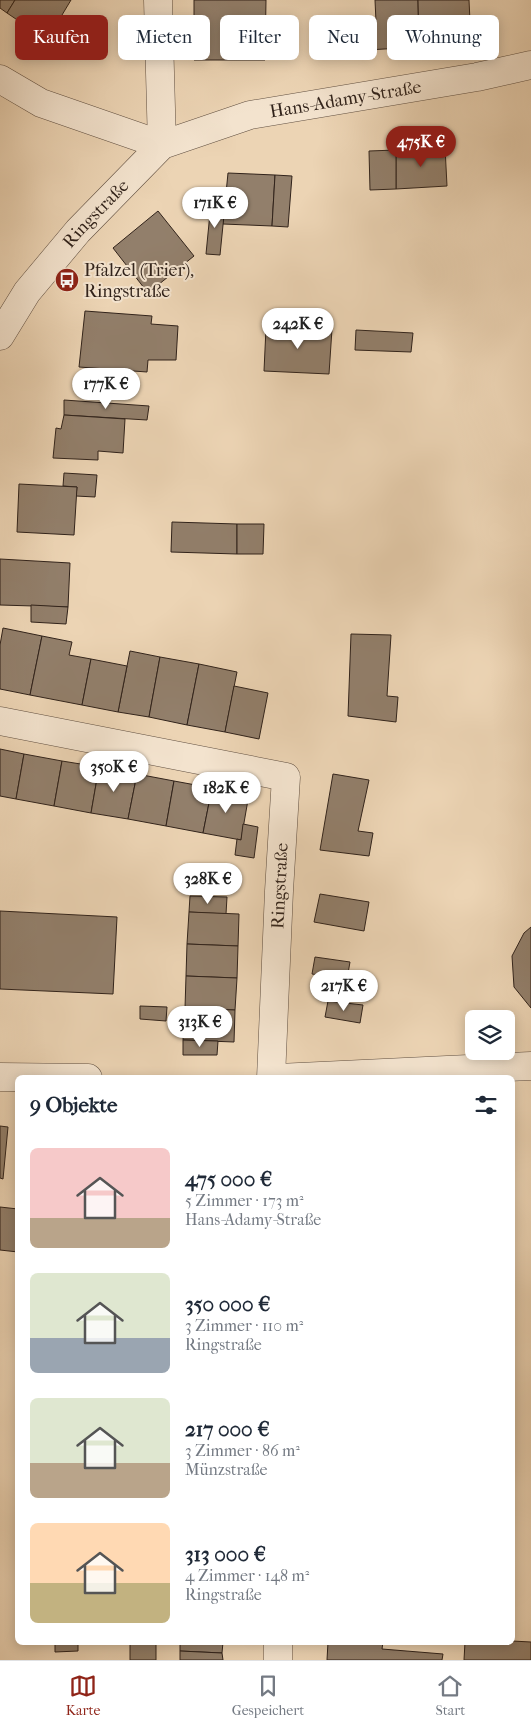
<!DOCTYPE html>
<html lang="de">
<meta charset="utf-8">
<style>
body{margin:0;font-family:"IM FELL French Canon",serif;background:#f6f6f7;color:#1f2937;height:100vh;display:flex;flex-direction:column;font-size:19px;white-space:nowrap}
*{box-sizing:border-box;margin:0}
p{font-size:16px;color:#747a83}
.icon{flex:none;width:28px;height:28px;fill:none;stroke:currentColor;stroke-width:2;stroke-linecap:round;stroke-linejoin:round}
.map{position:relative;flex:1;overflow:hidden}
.drawer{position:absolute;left:15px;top:1075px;width:500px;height:570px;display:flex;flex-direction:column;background:#fff;border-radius:8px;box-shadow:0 2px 12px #0003}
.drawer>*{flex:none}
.hud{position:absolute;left:15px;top:15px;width:501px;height:45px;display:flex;gap:10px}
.buttons{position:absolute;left:465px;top:1010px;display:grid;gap:10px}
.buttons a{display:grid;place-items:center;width:50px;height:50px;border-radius:8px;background:#fff;box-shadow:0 2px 12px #0003;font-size:25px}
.price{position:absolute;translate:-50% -42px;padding:0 11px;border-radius:18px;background:#fff;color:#222;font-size:16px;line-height:32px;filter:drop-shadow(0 1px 2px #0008)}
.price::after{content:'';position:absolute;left:50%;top:30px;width:15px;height:11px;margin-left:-8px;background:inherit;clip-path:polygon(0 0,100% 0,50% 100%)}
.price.active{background:#8f2418;color:#fff}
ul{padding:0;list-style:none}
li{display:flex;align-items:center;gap:15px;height:125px;padding:0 15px}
li span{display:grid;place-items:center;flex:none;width:140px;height:100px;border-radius:8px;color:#555}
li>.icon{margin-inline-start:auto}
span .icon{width:60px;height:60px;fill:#fffc;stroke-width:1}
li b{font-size:21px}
h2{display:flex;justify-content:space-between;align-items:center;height:60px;padding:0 15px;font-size:21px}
.chip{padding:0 18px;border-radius:8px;background:#fff;box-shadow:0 2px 12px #0003;font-size:18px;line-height:45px}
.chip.active{background:#8f2418;color:#fff}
.dock{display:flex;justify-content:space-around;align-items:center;height:70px;border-top:1px solid #e0e1e3;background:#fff;font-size:14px;color:#747a83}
.dock a{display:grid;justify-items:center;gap:2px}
.dock .active{color:#8f2418}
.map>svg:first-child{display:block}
.building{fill:#927f6b;stroke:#31231b}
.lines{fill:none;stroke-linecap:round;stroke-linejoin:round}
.minor-casing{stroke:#604f41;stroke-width:29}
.minor{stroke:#f3e3ce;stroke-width:28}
.labels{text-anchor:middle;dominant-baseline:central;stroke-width:4;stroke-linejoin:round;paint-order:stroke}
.street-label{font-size:18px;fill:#31231b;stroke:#f3e3ce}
.poi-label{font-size:18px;fill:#31231b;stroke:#f3e3ce;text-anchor:start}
</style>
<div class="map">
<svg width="531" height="1660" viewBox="0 0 531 1660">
<rect width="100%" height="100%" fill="#ecd4b4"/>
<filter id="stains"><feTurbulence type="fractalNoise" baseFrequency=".004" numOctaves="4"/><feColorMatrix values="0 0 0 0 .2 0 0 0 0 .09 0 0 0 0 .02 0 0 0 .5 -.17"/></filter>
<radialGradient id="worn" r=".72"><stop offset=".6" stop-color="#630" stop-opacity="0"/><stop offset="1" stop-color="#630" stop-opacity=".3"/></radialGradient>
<g class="building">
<path d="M0,0h15l-8,13 -7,-5z"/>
<path d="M15,0h56l-24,40 -40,-27z"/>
<path d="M194,0h72l-1,60h-71z"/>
<path d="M375,0h43l1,47 -52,3 -2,-27 11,-1z"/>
<path d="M418,0h51l2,43 -52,4z"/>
<path d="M445,147l2,39 -51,3v-39z"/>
<path d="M396,150v39l-26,1 -1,-39z"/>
<path d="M228,173l47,2 -3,51 -49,-2z"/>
<path d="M275,175l17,1 -4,51 -16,-1z"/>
<path d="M211,203l14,2 -5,50 -14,-1z"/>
<path d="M158,211l36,45 -46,37 -35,-45z"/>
<path d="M85,311l67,5 -1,8 27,2 -2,34h-28l-1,12 -68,-5z"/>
<path d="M266,328l66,1 -3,45 -65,-3z"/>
<path d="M356,330l57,3 -2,19 -56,-2z"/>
<path d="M64,400l85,6 -2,14 -83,-5z"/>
<path d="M64,415l61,4 -2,34 -25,-2v9l-45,-2 3,-30 5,1z"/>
<path d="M64,473l33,2 -2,22 -19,-1 1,-9 -14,-1z"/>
<path d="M19,484l58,3 -3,48 -57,-3z"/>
<path d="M172,522l65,2v30l-66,-2z"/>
<path d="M237,524h27l-1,30h-26z"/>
<path d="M0,559l70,4 -2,44 -68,-2z"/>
<path d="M31,605l37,2 -2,17 -35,-2z"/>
<path d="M3,628l39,8 -12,59 -30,-6v-44z"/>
<path d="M351,634l40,1 -4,61 11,1 -2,25 -48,-6z"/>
<path d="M42,636l30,6 -3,13 22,4 -9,46 -52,-10z"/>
<path d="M130,651l30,6 -11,60 -31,-5z"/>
<path d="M160,657l39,7 -12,61 -38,-8z"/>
<path d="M91,659l36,7 -9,46 -36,-7z"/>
<path d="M199,664l38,8 -12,60 -38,-7z"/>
<path d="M234,686l34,7 -9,46 -34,-7z"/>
<path d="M0,749l24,5 -8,45 -16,-3z"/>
<path d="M24,754l38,7 -8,45 -38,-7z"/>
<path d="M62,761l37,6 -8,46 -37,-7z"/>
<path d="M99,767l38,7 -9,45 -37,-6z"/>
<path d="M137,774l37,7 -8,45 -38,-7z"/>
<path d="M333,774l36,6 -11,51 15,2 -4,23 -49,-6z"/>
<path d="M174,781l38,7 -9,45 -37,-7z"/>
<path d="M212,788l37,6 -8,46 -38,-7z"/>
<path d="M243,824l15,3 -4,31 -19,-3 2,-16 4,1z"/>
<path d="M320,894l49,8 -5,29 -50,-9z"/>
<path d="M190,896l37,1 -1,17 -37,-2z"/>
<path d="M0,911l117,6 -4,77 -113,-5z"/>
<path d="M189,912l50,2 -1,32 -51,-2z"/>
<path d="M531,927v81l-17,-21 -2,-31 12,-23z"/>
<path d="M187,944l51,2 -1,32 -51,-2z"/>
<path d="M315,957l35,5 -3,17 -35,-5z"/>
<path d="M186,976l51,2 -2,32 -50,-2z"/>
<path d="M328,1001l35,4 -3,18 -35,-6z"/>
<path d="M140,1006l27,1 -1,14 -26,-2z"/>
<path d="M185,1008l50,2 -1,32 -51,-2z"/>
<path d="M183,1040l35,1 -1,14h-34z"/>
<path d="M0,1126l8,1 -5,52 -3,-1z"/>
<path d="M0,1207l18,2v43l-18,-2z"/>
<path d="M512,1641l19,1v18h-67l1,-18z"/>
<path d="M55,1642h23v9l-23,1z"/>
<rect x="130" y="1642" width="26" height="18"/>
<path d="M180,1642h43l-1,11 -42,-2z"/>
<path d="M328,1642h55l-1,7 61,5 -1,6h-115z"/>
<path d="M180,1651l42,2 1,7h-43z"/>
</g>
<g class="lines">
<g class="minor-casing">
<g id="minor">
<path d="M158,0l4,145"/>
<path d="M0,79l41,24 121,42"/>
<path id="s1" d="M0,336l27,-44 51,-61 84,-86 88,-30 227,-38 54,-12"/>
<path d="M0,721l286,56 -7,114 -8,187"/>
<path d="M0,1077l88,1"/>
<path d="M278,1078l253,-12"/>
<path d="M278,1660v-18"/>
</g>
</g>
<use href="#minor" class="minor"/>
</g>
<defs>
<g id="bus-disc" transform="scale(1.25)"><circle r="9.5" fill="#8f2418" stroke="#f3e3ce"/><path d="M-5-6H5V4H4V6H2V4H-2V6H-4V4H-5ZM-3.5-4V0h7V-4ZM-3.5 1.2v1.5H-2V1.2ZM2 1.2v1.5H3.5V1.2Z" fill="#fff"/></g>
</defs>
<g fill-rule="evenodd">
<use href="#bus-disc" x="67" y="280"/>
</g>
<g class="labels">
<g class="street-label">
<text stroke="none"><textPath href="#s1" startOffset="441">Hans-Adamy-Straße</textPath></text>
<text stroke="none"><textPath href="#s1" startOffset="156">Ringstraße</textPath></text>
<text transform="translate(280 886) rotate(-87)">Ringstraße</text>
</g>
<g class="poi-label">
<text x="84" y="270">Pfalzel (Trier),<tspan x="84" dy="21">Ringstraße</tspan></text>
</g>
</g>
<rect width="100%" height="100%" filter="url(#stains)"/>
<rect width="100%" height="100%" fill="url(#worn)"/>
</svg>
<div class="buttons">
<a><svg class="icon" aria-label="layers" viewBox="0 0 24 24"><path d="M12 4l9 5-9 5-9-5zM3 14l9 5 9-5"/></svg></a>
</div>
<b class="price active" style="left:421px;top:168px">475K €</b>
<b class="price" style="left:215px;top:229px">171K €</b>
<b class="price" style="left:298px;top:350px">242K €</b>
<b class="price" style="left:106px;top:410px">177K €</b>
<b class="price" style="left:114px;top:793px">350K €</b>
<b class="price" style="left:226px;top:814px">182K €</b>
<b class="price" style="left:208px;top:905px">328K €</b>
<b class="price" style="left:344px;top:1012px">217K €</b>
<b class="price" style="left:200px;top:1048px">313K €</b>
<div class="hud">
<a class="chip active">Kaufen</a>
<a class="chip">Mieten</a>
<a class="chip">Filter</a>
<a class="chip">Neu</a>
<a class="chip">Wohnung</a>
</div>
<section class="drawer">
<h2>9 Objekte<svg class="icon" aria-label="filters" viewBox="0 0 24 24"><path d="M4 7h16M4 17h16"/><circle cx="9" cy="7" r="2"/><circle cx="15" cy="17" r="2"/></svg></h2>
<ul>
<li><span style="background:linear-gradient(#f6c9c9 70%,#b9a48a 0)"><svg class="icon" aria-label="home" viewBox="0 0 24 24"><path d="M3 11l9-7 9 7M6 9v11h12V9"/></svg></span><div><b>475 000 €</b><p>5 Zimmer · 173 m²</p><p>Hans-Adamy-Straße</p></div></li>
<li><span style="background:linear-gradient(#dfe7d0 65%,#9aa5b1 0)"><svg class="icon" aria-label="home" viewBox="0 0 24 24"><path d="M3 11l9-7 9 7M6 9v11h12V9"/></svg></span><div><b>350 000 €</b><p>3 Zimmer · 110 m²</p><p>Ringstraße</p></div></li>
<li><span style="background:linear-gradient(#dfe7d0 65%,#b9a48a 0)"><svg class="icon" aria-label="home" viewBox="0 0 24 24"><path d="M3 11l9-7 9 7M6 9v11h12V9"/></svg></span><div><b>217 000 €</b><p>3 Zimmer · 86 m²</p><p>Münzstraße</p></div></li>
<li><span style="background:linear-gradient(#ffd9b3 60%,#c2b280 0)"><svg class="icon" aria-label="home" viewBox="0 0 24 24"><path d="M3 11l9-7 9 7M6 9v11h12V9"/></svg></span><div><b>313 000 €</b><p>4 Zimmer · 148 m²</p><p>Ringstraße</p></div></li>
</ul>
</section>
</div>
<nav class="dock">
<a class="active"><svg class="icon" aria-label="map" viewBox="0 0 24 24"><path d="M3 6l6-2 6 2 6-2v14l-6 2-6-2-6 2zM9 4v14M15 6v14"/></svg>Karte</a>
<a><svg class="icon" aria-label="saved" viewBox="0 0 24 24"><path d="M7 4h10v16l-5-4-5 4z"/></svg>Gespeichert</a>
<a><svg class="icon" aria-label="home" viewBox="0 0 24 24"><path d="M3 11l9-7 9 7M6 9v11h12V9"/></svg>Start</a>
</nav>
